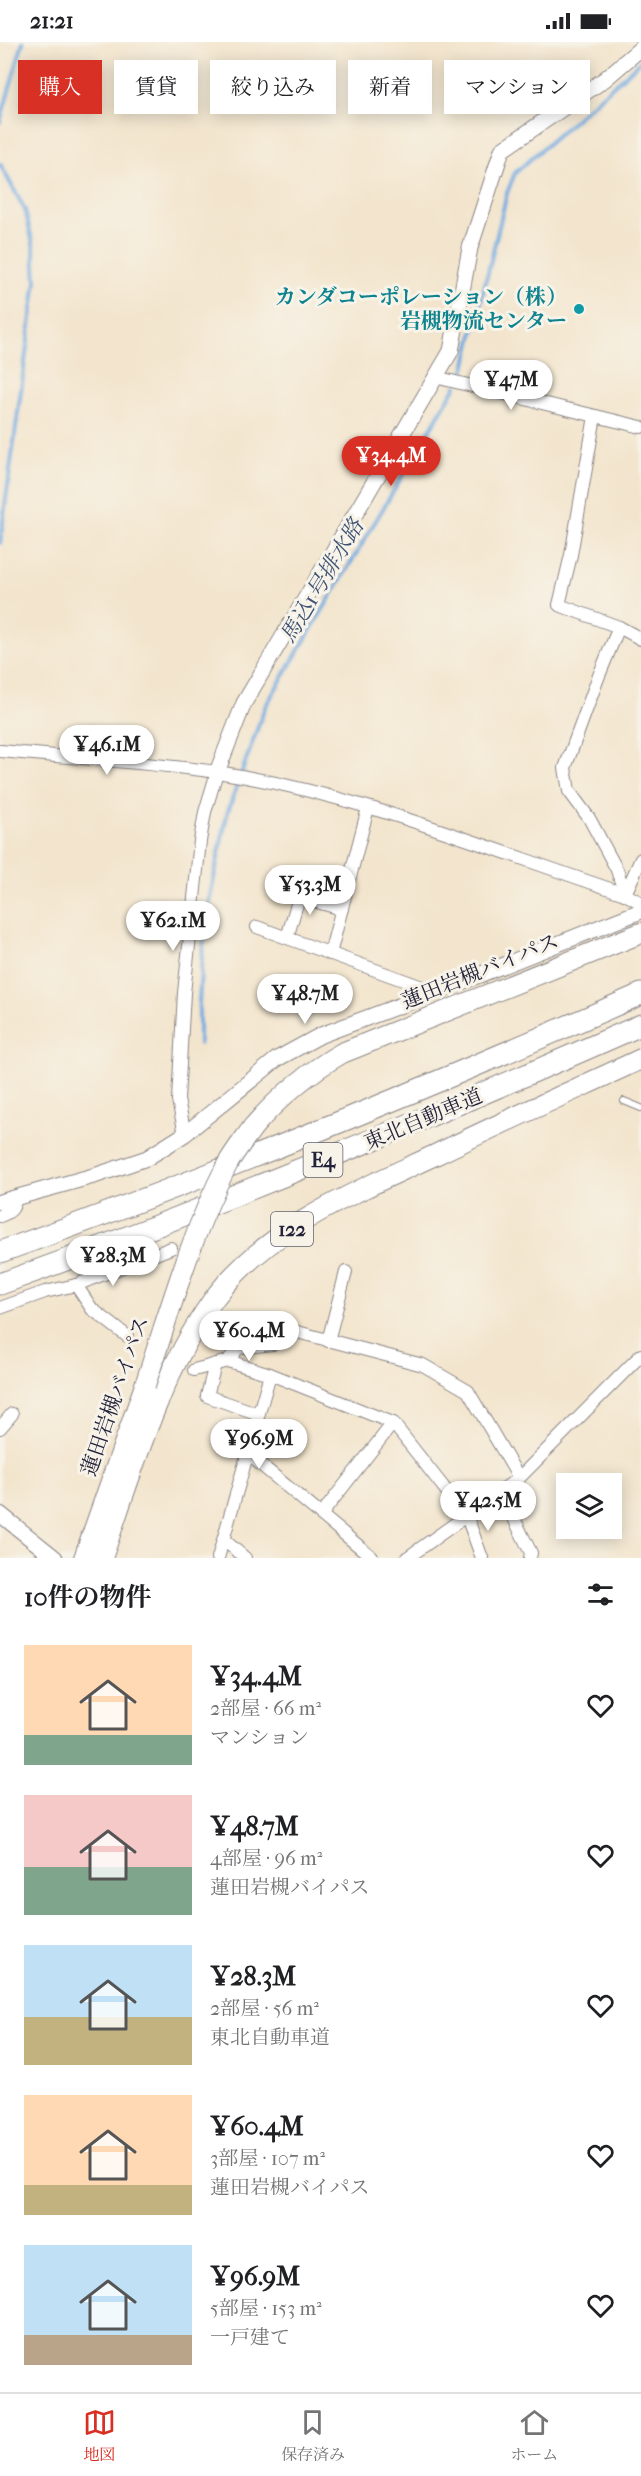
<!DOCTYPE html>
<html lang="ja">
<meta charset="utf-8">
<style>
body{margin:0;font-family:"IM FELL French Canon","Noto Serif JP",serif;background:#f6f6f6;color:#202124;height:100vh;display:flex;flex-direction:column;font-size:22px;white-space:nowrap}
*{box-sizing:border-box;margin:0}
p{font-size:20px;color:#757577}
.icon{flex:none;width:33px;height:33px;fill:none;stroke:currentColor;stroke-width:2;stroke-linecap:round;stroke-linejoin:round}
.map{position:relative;height:1516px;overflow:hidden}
.panel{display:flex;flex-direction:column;background:#fff;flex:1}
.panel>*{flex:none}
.hud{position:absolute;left:18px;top:18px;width:606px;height:54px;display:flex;gap:12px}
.controls{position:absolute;left:556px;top:1431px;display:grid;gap:12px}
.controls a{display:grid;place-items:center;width:66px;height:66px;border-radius:0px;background:#fff;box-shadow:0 3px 15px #0003;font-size:30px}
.price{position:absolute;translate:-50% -51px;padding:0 14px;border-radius:21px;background:#fff;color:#222;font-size:20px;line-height:39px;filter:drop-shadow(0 2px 3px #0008)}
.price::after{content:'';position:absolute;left:50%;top:36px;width:18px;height:14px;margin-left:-9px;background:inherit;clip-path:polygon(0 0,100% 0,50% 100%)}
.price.selected{background:#d93025;color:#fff}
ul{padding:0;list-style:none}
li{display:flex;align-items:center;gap:18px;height:150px;padding:0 24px}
li span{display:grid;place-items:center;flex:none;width:168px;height:120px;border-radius:0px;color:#555}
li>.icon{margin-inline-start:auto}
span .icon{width:72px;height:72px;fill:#fffc;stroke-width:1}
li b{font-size:26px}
h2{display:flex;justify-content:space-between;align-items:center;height:72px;padding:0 24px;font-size:26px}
.chip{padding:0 21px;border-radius:0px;background:#fff;box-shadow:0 3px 15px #0003;font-size:21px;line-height:54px}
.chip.selected{background:#d93025;color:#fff}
.status{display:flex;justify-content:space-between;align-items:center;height:42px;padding:0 30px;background:#fff;direction:ltr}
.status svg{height:16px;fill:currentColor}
.menu{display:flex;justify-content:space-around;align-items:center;height:84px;border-top:2px solid #e0e0e0;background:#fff;font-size:16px;color:#757577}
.menu a{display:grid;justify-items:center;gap:3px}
.menu .selected{color:#d93025}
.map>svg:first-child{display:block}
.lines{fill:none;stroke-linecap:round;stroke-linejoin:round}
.stream{stroke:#71aae0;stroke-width:4}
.service-casing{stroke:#8a8484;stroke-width:8}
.minor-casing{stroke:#8a8484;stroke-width:14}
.tertiary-casing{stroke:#8a8484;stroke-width:17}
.trunk-casing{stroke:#8a8484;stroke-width:22}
.motorway-casing{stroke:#8a8484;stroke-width:23}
.service{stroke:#fff;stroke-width:6}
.minor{stroke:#fff;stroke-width:12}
.tertiary{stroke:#fff;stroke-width:15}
.trunk{stroke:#fff;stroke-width:20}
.motorway{stroke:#fff;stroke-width:21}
.trunk-bridge-casing{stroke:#8a8484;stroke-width:22;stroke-linecap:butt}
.trunk-bridge{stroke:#fff;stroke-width:20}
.culture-dot{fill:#0f9aa8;stroke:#f7f3e8;stroke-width:2}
.labels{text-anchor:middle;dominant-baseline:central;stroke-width:6;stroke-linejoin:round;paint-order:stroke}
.shield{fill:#f7f3e8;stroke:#62616f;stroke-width:1.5}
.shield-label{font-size:20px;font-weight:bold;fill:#22223b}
.culture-label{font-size:21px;font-weight:bold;fill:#0d838f;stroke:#f7f3e8;text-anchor:end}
.street-label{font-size:21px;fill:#22223b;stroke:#f7f3e8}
.water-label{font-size:22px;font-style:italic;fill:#3e5275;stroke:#f7f3e8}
</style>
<div class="status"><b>21:21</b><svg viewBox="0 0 49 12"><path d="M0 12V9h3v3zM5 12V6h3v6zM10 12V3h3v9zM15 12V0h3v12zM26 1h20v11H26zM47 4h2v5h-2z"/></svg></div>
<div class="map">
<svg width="641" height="1516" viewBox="0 0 641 1516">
<rect width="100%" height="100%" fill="#f7f3e8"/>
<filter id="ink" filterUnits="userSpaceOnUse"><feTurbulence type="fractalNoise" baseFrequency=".0167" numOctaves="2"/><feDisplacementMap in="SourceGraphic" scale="12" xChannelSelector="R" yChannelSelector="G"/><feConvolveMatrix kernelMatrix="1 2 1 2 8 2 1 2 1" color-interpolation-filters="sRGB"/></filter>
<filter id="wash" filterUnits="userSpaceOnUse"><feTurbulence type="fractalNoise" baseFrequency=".008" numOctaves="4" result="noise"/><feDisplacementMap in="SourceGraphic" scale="24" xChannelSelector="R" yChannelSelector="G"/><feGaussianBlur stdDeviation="1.35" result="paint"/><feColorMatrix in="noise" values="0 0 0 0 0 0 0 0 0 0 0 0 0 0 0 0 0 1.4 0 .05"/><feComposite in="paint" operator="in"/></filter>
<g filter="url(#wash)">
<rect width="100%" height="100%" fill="#f3e5cd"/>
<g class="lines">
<g class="stream">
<path d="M0,80l23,-80"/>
<path d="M0,122l25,46 9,38 2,33 -36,262"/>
<path d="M460,337l5,-11 42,-175 8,-20 126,-112"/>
<path d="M199,1002v-41l3,-49 9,-62 16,-78 38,-107 191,-321"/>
</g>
</g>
</g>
<g filter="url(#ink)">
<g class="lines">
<g class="service-casing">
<path id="service" d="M624,1059l17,7"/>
</g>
<g class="minor-casing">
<g id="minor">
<path d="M435,335l206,50"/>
<path d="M595,374l-24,139 -12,50 60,22 -21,51 -33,90 4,23 20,27 28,52 8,24"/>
<path d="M619,585l22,12"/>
<path d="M0,709c72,7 145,11 217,21 138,21 275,78 408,122l16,9"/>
<path d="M625,852l16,-35"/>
<path d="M257,885l179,65"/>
<path d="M287,896l12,-41 43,12"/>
<path d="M330,912l38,-146"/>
<path d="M185,1092l-7,-34 6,-107 16,-152 5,-29 12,-40"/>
<path d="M0,1174c11,-4 14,-7 16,-19"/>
<path d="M76,1243l16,24 35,27"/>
<path d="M0,1266l45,-16 31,-7 95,-37"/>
<path d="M328,1299l18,-69"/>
<path d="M228,1319l42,13 123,49 74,94 15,41"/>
<path d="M215,1322l-8,32 52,18"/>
<path d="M194,1328l34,-9 10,-13 35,-4 9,-16 141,37 45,26 51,87"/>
<path d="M0,1386l12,-14"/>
<path d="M248,1412l125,104"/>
<path d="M501,1450l30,61 -1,5"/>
<path d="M321,1473l72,-92"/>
<path d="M224,1498l21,18"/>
<path d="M218,1516l52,-184"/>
<path d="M407,1516l112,-80 122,-123"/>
</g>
</g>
<g class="tertiary-casing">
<g id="tertiary">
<path d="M217,730l27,-69 207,-352 19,-103 32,-98 103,-71 36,-31"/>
<path d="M0,1160l97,-27 50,-17 38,-24 92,-75 44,-24 115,-43 205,-81"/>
<path d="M0,1472l55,44"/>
</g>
</g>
<g class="trunk-casing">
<g id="trunk">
<path d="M253,1085c26,-30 54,-54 89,-74l299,-120"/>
<path d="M84,1516l61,-173"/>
<path d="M102,1516c30,-87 57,-182 111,-258 53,-72 143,-108 222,-145 68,-33 137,-64 206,-96"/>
</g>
</g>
<g class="motorway-casing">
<g id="motorway">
<path d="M0,1210c217,-77 430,-165 641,-258"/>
<path d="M0,1242c217,-78 430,-166 641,-259"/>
</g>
</g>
<use href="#service" class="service"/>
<use href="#minor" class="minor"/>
<use href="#tertiary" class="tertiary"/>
<use href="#trunk" class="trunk"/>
<use href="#motorway" class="motorway"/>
<g class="trunk-bridge-casing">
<path id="trunk-bridge" d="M145,1343c25,-74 46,-151 82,-220 7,-13 17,-25 26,-38"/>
</g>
<use href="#trunk-bridge" class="trunk-bridge"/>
</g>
</g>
<circle class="culture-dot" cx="579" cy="267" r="6"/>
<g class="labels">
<g class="shield">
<rect x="303.5" y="1101" width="39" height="34" rx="4.5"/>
<rect x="271" y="1170" width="42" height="34" rx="4.5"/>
</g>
<g class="shield-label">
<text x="323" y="1118">E4</text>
<text x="292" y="1187">122</text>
</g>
<g class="culture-label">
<text x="567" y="255">カンダコーポレーション（株）<tspan x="567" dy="24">岩槻物流センター</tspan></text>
</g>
<g class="street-label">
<text transform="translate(480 929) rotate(-22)">蓮田岩槻バイパス</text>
<text transform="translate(423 1077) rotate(-23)">東北自動車道</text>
<text transform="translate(115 1354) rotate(-71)">蓮田岩槻バイパス</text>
</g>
<g class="water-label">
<text transform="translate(322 539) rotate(-59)">馬込1号排水路</text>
</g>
</g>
</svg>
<div class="controls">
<a><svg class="icon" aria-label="layers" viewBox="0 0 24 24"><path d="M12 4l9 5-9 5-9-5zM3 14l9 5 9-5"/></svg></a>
</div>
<b class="price" style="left:511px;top:369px">¥47M</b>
<b class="price selected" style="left:391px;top:445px">¥34.4M</b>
<b class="price" style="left:107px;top:734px">¥46.1M</b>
<b class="price" style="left:310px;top:874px">¥53.3M</b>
<b class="price" style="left:173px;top:910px">¥62.1M</b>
<b class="price" style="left:305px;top:983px">¥48.7M</b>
<b class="price" style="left:113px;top:1245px">¥28.3M</b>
<b class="price" style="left:249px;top:1320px">¥60.4M</b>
<b class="price" style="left:259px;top:1428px">¥96.9M</b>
<b class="price" style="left:488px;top:1490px">¥42.5M</b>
<div class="hud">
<a class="chip selected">購入</a>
<a class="chip">賃貸</a>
<a class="chip">絞り込み</a>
<a class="chip">新着</a>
<a class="chip">マンション</a>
</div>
</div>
<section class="panel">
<h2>10件の物件<svg class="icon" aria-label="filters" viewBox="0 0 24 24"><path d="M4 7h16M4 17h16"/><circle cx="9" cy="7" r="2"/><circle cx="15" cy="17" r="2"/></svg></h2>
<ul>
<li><span style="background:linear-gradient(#ffd9b3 75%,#7fa58c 0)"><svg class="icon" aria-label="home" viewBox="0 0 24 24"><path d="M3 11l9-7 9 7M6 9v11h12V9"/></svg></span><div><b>¥34.4M</b><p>2部屋 · 66 m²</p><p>マンション</p></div><svg class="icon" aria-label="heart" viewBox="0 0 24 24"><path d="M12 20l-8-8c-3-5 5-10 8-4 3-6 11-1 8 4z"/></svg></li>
<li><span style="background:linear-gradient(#f6c9c9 60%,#7fa58c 0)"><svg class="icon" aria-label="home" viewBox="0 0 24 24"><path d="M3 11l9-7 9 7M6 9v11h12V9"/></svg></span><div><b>¥48.7M</b><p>4部屋 · 96 m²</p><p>蓮田岩槻バイパス</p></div><svg class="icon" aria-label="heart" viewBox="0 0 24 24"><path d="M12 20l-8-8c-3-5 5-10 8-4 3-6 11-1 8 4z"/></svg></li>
<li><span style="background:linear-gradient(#bfe0f5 60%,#c2b280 0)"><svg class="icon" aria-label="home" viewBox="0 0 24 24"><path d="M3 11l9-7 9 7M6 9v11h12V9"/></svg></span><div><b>¥28.3M</b><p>2部屋 · 56 m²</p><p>東北自動車道</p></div><svg class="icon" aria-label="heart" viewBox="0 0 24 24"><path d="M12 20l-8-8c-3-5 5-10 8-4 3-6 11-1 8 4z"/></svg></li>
<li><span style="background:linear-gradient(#ffd9b3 75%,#c2b280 0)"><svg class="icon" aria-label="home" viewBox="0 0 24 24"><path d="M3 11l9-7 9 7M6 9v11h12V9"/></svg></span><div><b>¥60.4M</b><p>3部屋 · 107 m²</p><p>蓮田岩槻バイパス</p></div><svg class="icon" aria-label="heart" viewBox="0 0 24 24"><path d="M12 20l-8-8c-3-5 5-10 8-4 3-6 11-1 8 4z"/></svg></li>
<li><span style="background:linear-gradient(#bfe0f5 75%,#b9a48a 0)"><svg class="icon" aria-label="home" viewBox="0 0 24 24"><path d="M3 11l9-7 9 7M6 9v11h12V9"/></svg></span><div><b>¥96.9M</b><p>5部屋 · 153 m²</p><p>一戸建て</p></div><svg class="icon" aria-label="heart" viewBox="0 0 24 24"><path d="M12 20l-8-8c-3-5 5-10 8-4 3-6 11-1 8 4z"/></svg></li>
</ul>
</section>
<nav class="menu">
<a class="selected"><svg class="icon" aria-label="map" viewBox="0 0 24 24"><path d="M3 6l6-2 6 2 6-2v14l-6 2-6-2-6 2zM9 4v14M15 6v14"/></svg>地図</a>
<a><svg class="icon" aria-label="saved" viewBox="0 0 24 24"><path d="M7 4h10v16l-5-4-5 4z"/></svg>保存済み</a>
<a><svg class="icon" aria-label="home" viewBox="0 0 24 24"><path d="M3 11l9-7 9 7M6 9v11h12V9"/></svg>ホーム</a>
</nav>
